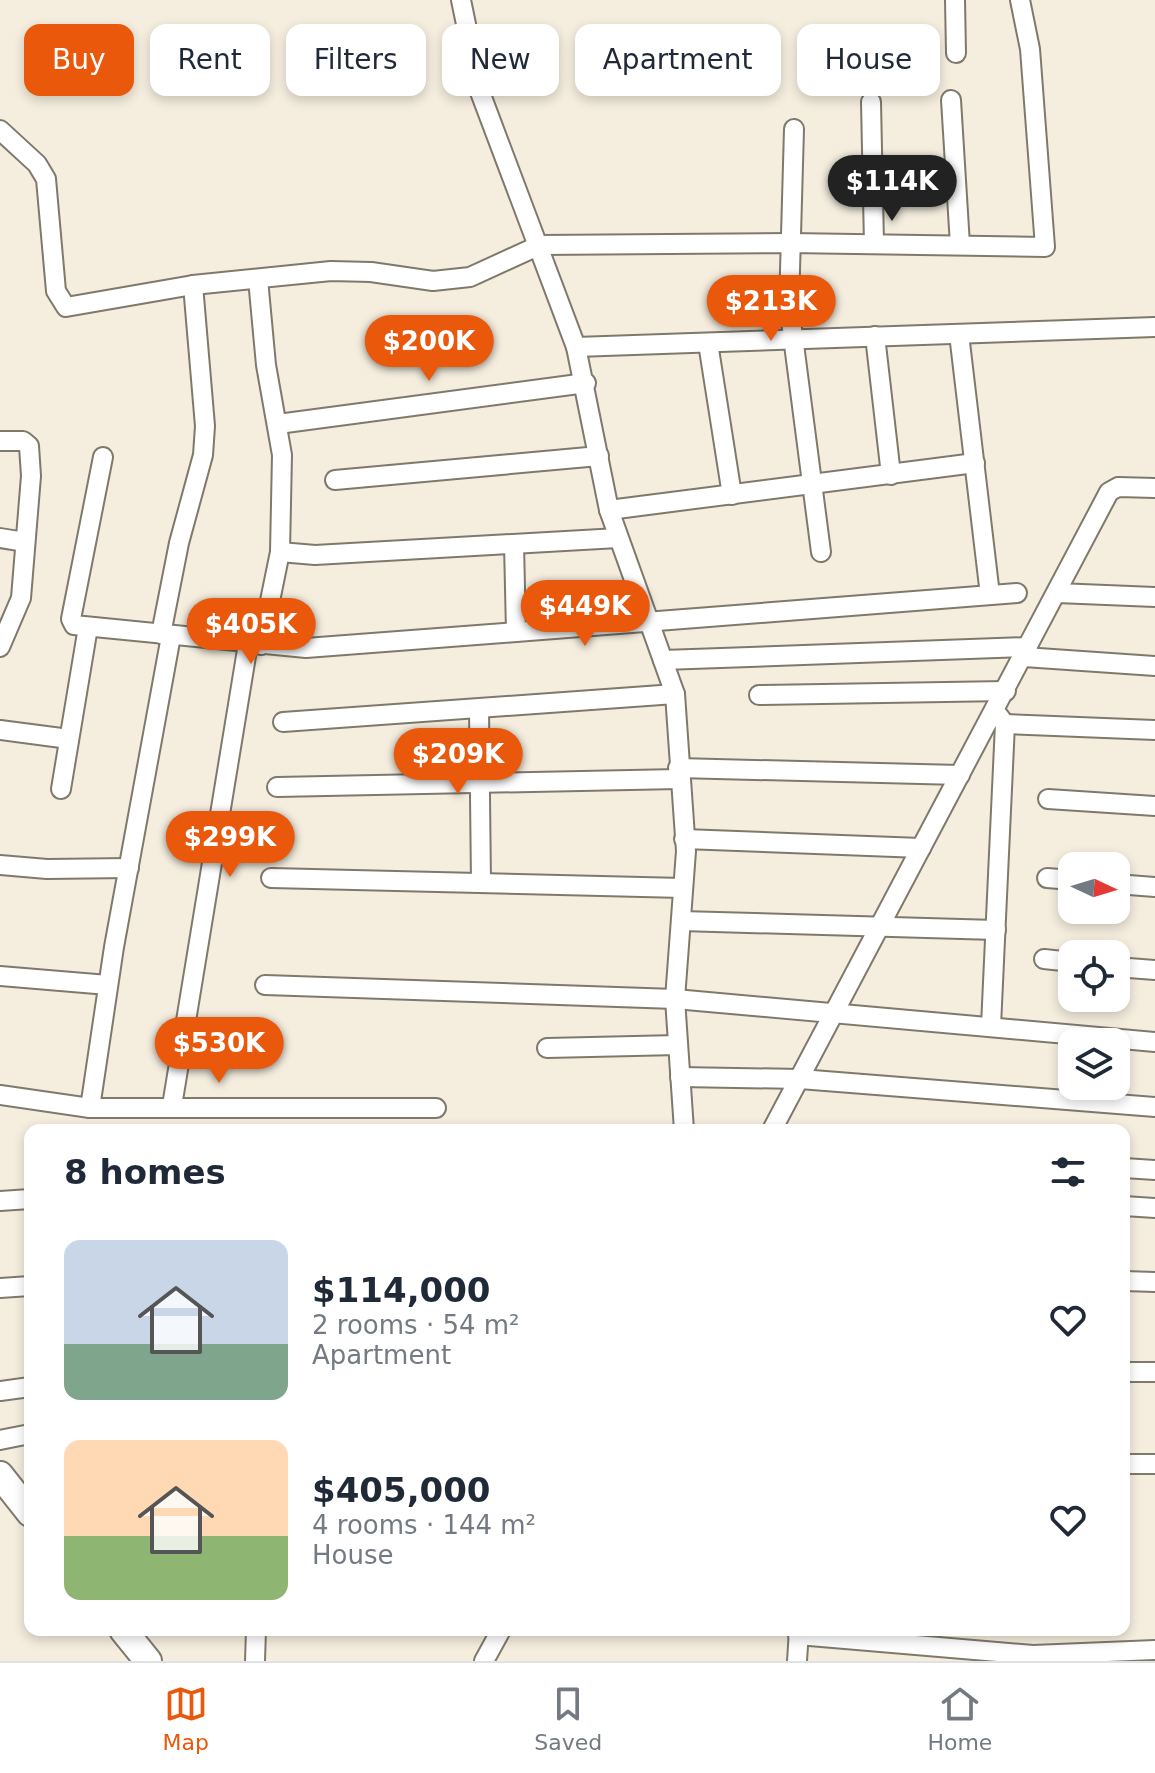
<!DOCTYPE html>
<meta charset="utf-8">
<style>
body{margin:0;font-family:"DejaVu Sans",sans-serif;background:#f6f6f7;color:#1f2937;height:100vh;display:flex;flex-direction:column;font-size:30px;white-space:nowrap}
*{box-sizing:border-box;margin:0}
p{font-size:26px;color:#747a83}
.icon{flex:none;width:44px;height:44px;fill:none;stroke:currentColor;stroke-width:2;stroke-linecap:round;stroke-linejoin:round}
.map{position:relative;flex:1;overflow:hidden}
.side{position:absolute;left:24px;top:1124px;width:1106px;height:512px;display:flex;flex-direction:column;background:#fff;border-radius:16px;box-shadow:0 4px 12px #0003}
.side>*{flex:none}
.guide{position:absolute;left:24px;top:24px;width:1108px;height:72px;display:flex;gap:16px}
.needle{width:52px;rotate:94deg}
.fabs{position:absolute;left:1058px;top:852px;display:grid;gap:16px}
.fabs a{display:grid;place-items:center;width:72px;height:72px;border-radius:16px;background:#fff;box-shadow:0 4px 12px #0003;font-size:40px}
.price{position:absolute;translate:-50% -68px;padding:0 18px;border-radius:28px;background:#ea580c;color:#fff;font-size:26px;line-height:52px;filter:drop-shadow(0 2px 4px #0008)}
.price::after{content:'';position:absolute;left:50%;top:48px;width:24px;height:18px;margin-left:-12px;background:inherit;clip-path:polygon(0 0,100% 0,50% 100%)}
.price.current{background:#222;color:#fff}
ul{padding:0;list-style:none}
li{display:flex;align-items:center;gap:24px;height:200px;padding:0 40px}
li span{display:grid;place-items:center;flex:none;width:224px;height:160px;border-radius:16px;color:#555}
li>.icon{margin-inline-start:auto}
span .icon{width:96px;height:96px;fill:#fffc;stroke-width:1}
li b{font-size:34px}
h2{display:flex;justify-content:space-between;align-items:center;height:96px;padding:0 40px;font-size:34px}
.chip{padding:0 28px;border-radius:16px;background:#fff;box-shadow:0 4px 12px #0003;font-size:28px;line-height:72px}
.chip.current{background:#ea580c;color:#fff}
.menu{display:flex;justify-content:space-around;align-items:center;height:112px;border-top:2px solid #e0e1e3;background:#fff;font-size:22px;color:#747a83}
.menu a{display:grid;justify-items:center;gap:4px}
.menu .current{color:#ea580c}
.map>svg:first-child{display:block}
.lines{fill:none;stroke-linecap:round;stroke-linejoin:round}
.street-casing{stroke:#7f796c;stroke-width:22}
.secondary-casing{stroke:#7f796c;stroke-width:30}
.street{stroke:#fff;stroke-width:18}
.secondary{stroke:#fff;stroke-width:26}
</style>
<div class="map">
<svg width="1155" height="1661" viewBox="0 0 1155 1661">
<rect width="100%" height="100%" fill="#f5eedf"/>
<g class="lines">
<g class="street-casing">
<g id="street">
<path d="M461,0l19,92 96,255 33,163 66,184 11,157 -11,148 9,131"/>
<path d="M955,0l1,53"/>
<path d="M951,100l9,145"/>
<path d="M871,102l3,142"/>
<path d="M794,129l-5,177 32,246"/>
<path d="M0,130l37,34 9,15 10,112 10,16 127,-22 138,-14 40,1 62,9 37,-4 70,-32 250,-2 255,4 -15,-198 -10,-49"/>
<path d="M258,279l8,86 16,90 -2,97 -19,93"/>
<path d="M959,334l31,261"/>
<path d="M875,336l16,139"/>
<path d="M708,343l24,152"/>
<path d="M576,347l579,-20"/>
<path d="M278,424l308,-41"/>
<path d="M0,441h23l6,5 2,30 -10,122 -21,49"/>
<path d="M103,457l-32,162 3,6 232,23 210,-16 -2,-88"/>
<path d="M335,480l264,-24"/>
<path d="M609,510l366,-47"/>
<path d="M0,538l25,4"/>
<path d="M280,552l35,3 303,-17"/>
<path d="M1057,593l98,4"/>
<path d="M516,632l501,-39"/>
<path d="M161,634l18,-91 24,-88 2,-29 -12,-141"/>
<path d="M1024,657l131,9"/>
<path d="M663,660l365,-13"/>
<path d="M759,695l247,-4"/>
<path d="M479,709l2,174"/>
<path d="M283,722l392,-28"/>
<path d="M1005,724l150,6"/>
<path d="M0,730l69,9"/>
<path d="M678,768l282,7"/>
<path d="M277,787l402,-8"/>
<path d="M61,789l27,-162"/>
<path d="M1048,799l107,7"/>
<path d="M684,839l237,9"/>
<path d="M0,865l47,4 82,-1"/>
<path d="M271,878l412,10"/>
<path d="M1047,878l25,2"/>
<path d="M1116,884l39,3"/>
<path d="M681,921l315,9"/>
<path d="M1044,959l28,3"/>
<path d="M1116,967l39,3"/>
<path d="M0,976l108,9"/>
<path d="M265,985l410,14 480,43"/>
<path d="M991,1026l14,-302 -10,-13"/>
<path d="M547,1048l131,-3"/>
<path d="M680,1077l120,2 355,28"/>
<path d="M0,1095l90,13h346"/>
<path d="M172,1106l76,-462"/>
<path d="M90,1108l24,-161 57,-311"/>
<path d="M772,1130l337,-638 9,-5 37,1"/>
<path d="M1124,1168l31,2"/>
<path d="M0,1201l30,-2"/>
<path d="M1124,1206l31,2"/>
<path d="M1124,1281l31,1"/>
<path d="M0,1288l30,-2"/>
<path d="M1124,1372h31"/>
<path d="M0,1391l30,-4"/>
<path d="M0,1440l30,-6"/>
<path d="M1124,1464h31"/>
<path d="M798,1635l235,20 122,-5"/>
<path d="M255,1661l1,-31"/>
<path d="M484,1661l17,-31"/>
<path d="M797,1661l2,-31"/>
</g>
</g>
<g class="secondary-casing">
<g id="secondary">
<path d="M0,1475l30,38"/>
<path d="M123,1630l25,31"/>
</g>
</g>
<use href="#street" class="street"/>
<use href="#secondary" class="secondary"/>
</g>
</svg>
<div class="fabs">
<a><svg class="needle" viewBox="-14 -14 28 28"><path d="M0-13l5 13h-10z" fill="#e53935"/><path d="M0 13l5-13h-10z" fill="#747a83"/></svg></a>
<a><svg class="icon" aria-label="locate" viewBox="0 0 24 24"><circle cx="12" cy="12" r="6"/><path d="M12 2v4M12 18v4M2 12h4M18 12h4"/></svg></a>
<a><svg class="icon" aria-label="layers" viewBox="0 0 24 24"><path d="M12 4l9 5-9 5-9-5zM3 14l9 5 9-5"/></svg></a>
</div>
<b class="price current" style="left:892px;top:223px">$114K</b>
<b class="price" style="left:771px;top:343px">$213K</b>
<b class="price" style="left:429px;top:383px">$200K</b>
<b class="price" style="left:585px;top:648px">$449K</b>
<b class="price" style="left:251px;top:666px">$405K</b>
<b class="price" style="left:458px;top:796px">$209K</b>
<b class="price" style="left:230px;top:879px">$299K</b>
<b class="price" style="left:219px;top:1085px">$530K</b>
<div class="guide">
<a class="chip current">Buy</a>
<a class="chip">Rent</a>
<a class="chip">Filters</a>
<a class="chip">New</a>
<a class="chip">Apartment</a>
<a class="chip">House</a>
</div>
<section class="side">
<h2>8 homes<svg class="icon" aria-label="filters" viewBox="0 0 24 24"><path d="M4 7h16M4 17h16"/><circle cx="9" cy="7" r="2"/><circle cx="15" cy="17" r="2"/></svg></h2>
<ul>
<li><span style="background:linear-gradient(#c9d6e8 65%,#7fa58c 0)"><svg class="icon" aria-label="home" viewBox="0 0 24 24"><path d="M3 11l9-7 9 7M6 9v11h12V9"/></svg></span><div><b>$114,000</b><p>2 rooms · 54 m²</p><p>Apartment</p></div><svg class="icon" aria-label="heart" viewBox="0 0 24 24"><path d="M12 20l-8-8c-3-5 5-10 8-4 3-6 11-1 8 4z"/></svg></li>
<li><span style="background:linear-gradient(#ffd9b3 60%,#8fb573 0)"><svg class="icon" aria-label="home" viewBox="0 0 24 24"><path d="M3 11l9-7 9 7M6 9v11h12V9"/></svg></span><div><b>$405,000</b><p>4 rooms · 144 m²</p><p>House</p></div><svg class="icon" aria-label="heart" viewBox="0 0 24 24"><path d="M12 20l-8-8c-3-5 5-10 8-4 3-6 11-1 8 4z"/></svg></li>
</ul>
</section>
</div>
<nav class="menu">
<a class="current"><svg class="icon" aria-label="map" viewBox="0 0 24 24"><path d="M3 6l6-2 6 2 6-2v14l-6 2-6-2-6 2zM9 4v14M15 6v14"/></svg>Map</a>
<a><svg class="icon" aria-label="saved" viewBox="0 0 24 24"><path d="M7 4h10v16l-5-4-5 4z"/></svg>Saved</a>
<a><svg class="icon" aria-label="home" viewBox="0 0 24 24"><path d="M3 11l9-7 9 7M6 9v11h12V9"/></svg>Home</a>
</nav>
